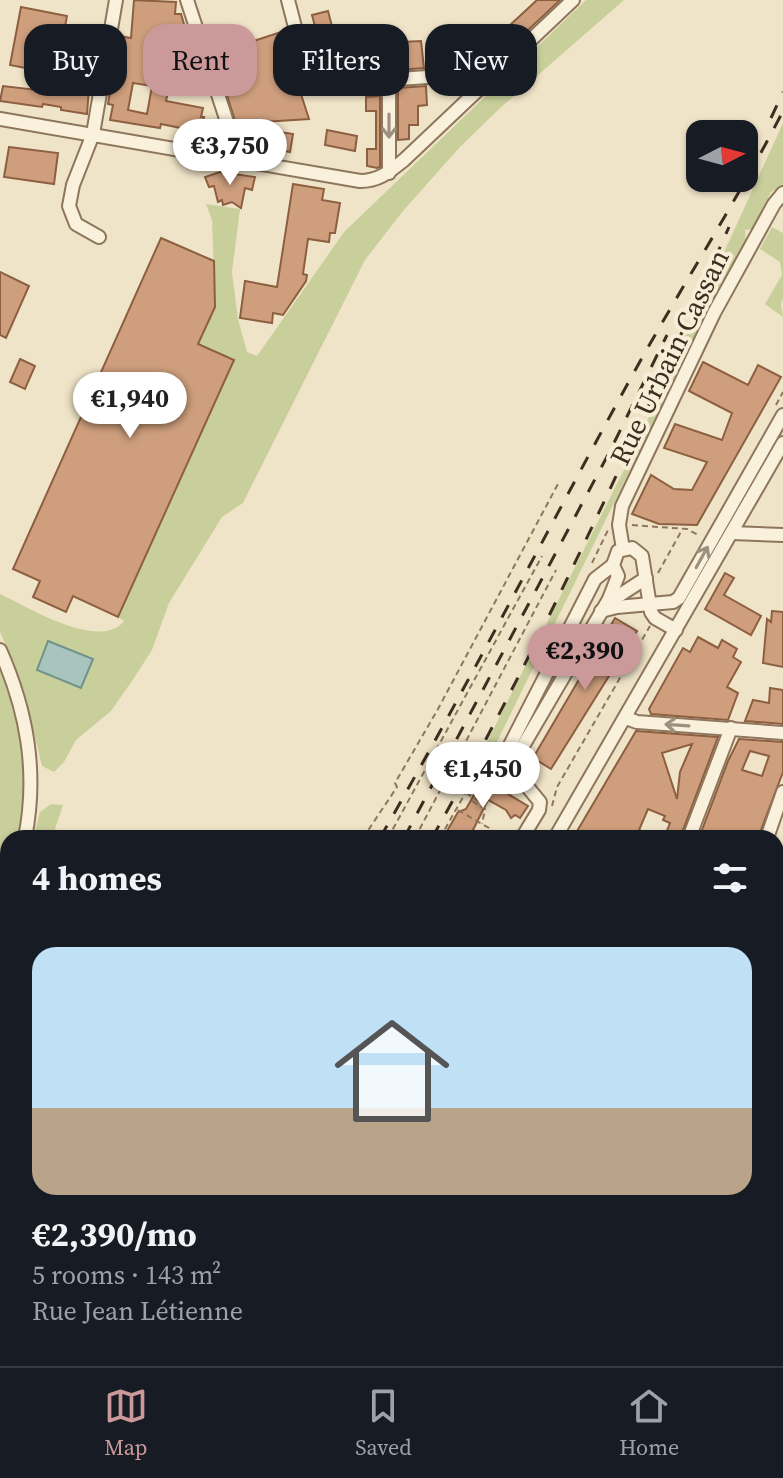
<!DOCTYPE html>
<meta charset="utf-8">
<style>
body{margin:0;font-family:"Source Serif 4",serif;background:#242831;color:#f1f3f6;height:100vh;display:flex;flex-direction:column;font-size:30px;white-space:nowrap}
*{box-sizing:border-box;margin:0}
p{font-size:26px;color:#9ea1a6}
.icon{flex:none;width:44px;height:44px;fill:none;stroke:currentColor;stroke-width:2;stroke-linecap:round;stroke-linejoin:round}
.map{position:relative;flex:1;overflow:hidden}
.sheet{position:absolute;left:0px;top:830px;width:784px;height:536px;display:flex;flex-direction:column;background:#171b24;border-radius:24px 24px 0 0;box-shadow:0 2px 6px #0004}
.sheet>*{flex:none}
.banner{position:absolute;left:24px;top:24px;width:736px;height:72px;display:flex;gap:16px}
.needle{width:52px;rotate:84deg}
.buttons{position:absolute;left:686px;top:120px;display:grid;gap:16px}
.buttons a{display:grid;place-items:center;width:72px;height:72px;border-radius:16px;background:#171b24;box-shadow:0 2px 6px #0004;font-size:40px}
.price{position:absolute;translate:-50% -68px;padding:0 18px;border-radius:28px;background:#fff;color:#222;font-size:26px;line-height:52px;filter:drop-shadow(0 2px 4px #0008)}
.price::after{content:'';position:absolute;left:50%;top:48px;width:24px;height:18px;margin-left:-12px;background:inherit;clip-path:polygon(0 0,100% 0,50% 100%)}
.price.current{background:#cc999b;color:#111}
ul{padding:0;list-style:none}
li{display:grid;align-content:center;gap:16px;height:424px;padding:0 32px}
li span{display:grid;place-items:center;height:248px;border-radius:24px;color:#555}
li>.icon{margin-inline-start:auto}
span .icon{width:144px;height:144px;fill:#fffc;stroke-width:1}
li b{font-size:34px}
h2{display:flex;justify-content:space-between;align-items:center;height:96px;padding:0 32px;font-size:34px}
.tag{padding:0 28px;border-radius:24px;background:#171b24;box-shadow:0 2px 6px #0004;font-size:28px;line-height:72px}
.tag.current{background:#cc999b;color:#111}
.dock{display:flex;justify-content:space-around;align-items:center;height:112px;border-top:2px solid #363941;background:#171b24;font-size:22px;color:#9ea1a6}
.dock a{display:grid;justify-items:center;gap:4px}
.dock .current{color:#cc999b}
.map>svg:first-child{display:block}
.green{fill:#c9cf9b}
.water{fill:#a9c4bc;stroke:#6f938a;stroke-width:2}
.building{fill:#cf9f7d;stroke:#8d5f41;stroke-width:2;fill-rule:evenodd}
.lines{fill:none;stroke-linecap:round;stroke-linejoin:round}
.minor-casing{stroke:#8d765c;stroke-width:16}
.highway-casing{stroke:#5b4430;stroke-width:22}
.path{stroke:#8d765c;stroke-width:2;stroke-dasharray:6 4;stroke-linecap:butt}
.minor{stroke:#faf1dc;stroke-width:12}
.highway{stroke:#e0a458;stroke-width:18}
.rail{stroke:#3d2e20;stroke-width:3;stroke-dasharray:14 14;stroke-linecap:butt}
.minor-bridge-casing{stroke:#8d765c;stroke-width:16;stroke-linecap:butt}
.path-bridge{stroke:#8d765c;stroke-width:2;stroke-dasharray:6 4;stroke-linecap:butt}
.minor-bridge{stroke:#faf1dc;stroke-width:12}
.oneway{stroke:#9c907e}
.labels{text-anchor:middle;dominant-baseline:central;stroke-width:8;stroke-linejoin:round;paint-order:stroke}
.street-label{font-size:28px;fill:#3d2e20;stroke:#f7eed8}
</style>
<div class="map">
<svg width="783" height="1366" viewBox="0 0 783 1366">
<rect width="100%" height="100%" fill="#f0e4c8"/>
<g class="green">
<path d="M586,0h38l-125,109 -40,39 -56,63 -38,49 -122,243 -21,14 -53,86 -17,47 -18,28 -23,33 -35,29 -12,22 -10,10 -12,-6 -16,-66 -13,-39 -13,-29v-38c26,12 100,58 124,27l-6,-4 116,-257 -36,-16 17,-38 -3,-86 -6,-16 34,5 -8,63 6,47 9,33 10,4 87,-124z"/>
<path d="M783,123v62l-12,7 -18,37 -8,1 1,14 -38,67 -219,447h-10l152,-302z"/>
<path d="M772,227l11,6v65l-2,6 2,13 -18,-13 17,-29 -2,-13 -20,-13z"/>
<path d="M0,667c20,60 31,109 18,171h-10v36l-8,30z"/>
<path d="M51,804l12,1 -11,33h-19l7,-26z"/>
<path d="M6,940l2,7v132c-8,-43 -8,-96 -2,-139z"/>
</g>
<path class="water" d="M48,641l45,18 -12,29 -44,-18z"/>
<g class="building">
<path d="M134,0l42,2 -1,12h6l3,10 -3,21 -11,-1 -4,24 7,2 -7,31 37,7 -2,9h3l-1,4 9,1 -2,12 -49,-10 -1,4 -50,-8 3,-15 -5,-1 11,-68 12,2zM133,83l19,3 -5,28 -19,-4z"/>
<path d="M537,0h23l-66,62 -57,5 -7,-23 65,-5z"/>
<path d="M21,7l46,9 -11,58 -46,-9z"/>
<path d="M328,11l6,23 -16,4 -6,-23z"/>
<path d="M281,32l28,87 -65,4 -1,3 50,8 -3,18 -48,-9 -28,-89z"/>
<path d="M400,38l1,4 20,-1 3,27 -92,7 -1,-13 14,-4v-4l28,-2 -1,-10z"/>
<path d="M64,84l25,4 -2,26 -26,-4v-3l-18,-3 -1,3 -42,-6 3,-15 60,7z"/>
<path d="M426,86l1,19 -9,1v19h-9v14l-11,1v-52z"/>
<path d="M380,96v71l-3,1 -10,-2v-17h9v-38h-10v-14z"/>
<path d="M327,130l30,6 -2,15 -30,-6z"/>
<path d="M9,147l49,6 -4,31 -50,-7z"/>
<path d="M220,172l35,5 -3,13 -7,-2 -4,20 -9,-6 -9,3 -1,-5 -4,2 -4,-16 -5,1 -4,-10z"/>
<path d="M293,184l31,5 -2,11 18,3 -5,30h-5l-1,9 -21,-3 -5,35 4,1 -1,6 -23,34 -10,-2 -1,10 -32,-5 5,-37 32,6z"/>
<path d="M161,238l53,23 1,46 -17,37 36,16 -116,257 -45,-21 -7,16 -33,-15 7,-16 -27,-12z"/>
<path d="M0,272l29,14 -23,52 -6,-3z"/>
<path d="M20,359l15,7 -10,23 -15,-7z"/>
<path d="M703,362l45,23 10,-20 23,12 -84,148 -38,-1 -27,-10 19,-39 23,14 18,1 15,-28 -43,-14 11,-24 47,16 10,-27 -43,-22z"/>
<path d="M725,573l9,5 -10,17 37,21 -10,19 -46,-26z"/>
<path d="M772,611l11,1v55l-20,-4 4,-44 4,3z"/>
<path d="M615,618l22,13 -86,138 -18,-11z"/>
<path d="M698,637l20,11 4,-8 15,9 -4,8 8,5 -14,25 11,6 -10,27 -77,-6 -2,-5 34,-61 7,4z"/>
<path d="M770,688l13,2v34l-38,-3 8,-21 16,3z"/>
<path d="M636,731l82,6 -38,101h-16l6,-15 -7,-3 2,-4 -17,-7 -9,21 19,8h-85zM692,744l-12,28 -3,27 -15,-46z"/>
<path d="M739,739l44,3v30l-25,66h-26l-14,-6 -3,5 -16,1 29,-77zM750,751l19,5 -7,20 -20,-6z"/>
<path d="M483,779l45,27 -8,12 -5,-3 -4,3 -5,-8 -18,-10 -19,38h-26l15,-26 8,-3z"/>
</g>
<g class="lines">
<g class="minor-casing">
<g id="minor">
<path d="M187,0l44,134 4,24"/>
<path d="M288,0l21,81 6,4 182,-13"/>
<path d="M389,79v94"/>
<path d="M0,119l360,62c19,0 29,-9 44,-21l169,-160"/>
<path d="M99,237l-23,-13 -7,-18 4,-21 20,-51 23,-134"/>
<path d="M732,533l51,2"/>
<path d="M623,549l-4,-24 3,-19 92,-193 60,-109 9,-11"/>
<path d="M609,599l11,-4 26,-17"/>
<path d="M601,611l16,-4 56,-5 6,-4 104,-183"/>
<path d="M0,650c27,61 38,122 25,188"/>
<path d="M626,718l11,4 146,11"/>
<path d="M513,763l96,-164 9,-23 -5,-11 5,-14 14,-3 10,8 9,56 4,6 21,12"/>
<path d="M522,838l17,-28 1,-8 -24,-29 -8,-24 87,-170 18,-14"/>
<path d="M555,838l228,-395"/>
<path d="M689,838l42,-110"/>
<path d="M767,838l16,-46"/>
<path d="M776,919l7,2"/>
<path d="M0,1089l8,39"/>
<path d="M776,1172l7,-2"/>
<path d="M0,1205l8,-25"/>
<path d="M776,1316l7,-1"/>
<path d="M677,1358l15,2"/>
<path d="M265,1366l5,-8"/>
<path d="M398,1366l11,-8"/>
</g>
</g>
<g class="highway-casing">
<g id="highway">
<path d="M0,1226l8,6"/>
<path d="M0,1241l8,6"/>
<path d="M137,1358l9,8"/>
<path d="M159,1358l9,8"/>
</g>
</g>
<g class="path">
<path d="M776,405l7,-13"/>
<path d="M632,525l55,4 13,7"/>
<path d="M592,563l16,-33"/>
<path d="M658,573l24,-43"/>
<path d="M466,793l16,10"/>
<path d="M472,801l13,8 -3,15"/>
<path d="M552,806l5,-19 93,-161"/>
<path d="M458,810l31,18 7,10"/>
<path d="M363,838l34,-51 -2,-4 43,-74 121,-227"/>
<path d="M388,838l154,-282"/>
<path d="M415,838l141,-268"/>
<path d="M440,838l40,-71 16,-14"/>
<path d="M504,838l6,-5"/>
<path d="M0,887l4,14"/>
<path d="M0,1293l8,9"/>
<path d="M0,1342l8,-21"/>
<path d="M81,1358l10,8"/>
</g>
<use href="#minor" class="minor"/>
<use href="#highway" class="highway"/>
<g class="rail">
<path d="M771,118l12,-26"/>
<path d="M380,838c86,-149 164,-302 247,-453 50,-92 108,-180 156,-274"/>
<path d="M404,838l206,-387 57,-116"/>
<path d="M432,838c111,-197 205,-404 297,-611"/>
<path d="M106,1366l4,-8"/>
<path d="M123,1366l4,-8"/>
<path d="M141,1366l4,-8"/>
<path d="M167,1366l4,-8"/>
</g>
<g class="minor-bridge-casing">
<path id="minor-bridge" d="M0,939l8,-28"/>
</g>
<path class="path-bridge" d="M3,900l5,-18"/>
<use href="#minor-bridge" class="minor-bridge"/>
</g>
<defs><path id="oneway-shaft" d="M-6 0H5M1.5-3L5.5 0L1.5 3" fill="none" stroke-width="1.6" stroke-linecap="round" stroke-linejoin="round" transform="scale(2)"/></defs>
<g class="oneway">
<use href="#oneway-shaft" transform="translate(389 126) rotate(90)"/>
<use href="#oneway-shaft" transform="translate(702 557) rotate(-61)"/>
<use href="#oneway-shaft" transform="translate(677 725) rotate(-176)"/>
</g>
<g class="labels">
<g class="street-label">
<text transform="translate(669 357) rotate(-64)">Rue Urbain Cassan</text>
</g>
</g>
</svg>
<div class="buttons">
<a><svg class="needle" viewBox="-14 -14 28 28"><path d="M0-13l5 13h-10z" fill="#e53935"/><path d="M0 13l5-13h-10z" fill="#9ea1a6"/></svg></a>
</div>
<b class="price" style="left:230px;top:187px">€3,750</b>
<b class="price" style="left:130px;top:440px">€1,940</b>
<b class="price current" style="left:585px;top:692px">€2,390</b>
<b class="price" style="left:483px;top:810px">€1,450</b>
<div class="banner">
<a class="tag">Buy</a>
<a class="tag current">Rent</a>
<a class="tag">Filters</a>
<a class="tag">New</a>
</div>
<section class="sheet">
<h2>4 homes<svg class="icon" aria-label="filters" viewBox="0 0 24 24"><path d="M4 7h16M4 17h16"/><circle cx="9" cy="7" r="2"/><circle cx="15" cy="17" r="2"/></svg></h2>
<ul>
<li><span style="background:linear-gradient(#bfe0f5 65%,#b9a48a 0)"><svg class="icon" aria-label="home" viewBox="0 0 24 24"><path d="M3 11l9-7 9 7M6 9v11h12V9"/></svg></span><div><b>€2,390/mo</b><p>5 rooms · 143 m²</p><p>Rue Jean Létienne</p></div></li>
</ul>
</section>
</div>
<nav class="dock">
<a class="current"><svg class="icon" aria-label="map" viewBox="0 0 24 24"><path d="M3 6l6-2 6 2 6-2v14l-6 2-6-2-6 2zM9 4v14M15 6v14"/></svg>Map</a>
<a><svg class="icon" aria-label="saved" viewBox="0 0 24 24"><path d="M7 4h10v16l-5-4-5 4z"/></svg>Saved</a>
<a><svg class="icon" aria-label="home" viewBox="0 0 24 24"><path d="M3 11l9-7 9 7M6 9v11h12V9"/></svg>Home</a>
</nav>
